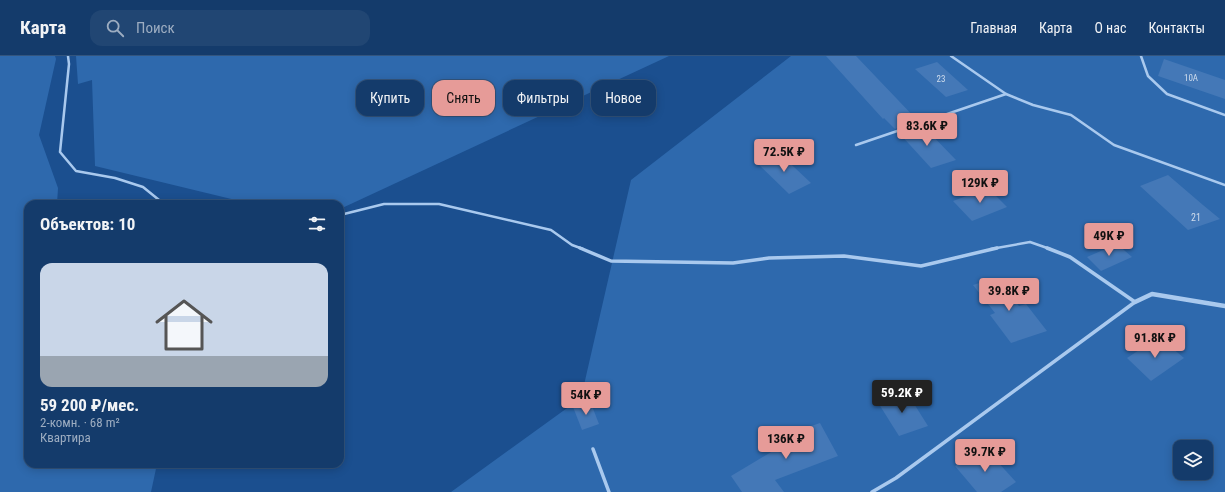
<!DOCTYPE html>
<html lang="ru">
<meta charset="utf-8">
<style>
body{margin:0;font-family:"Roboto Condensed",sans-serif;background:#214673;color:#f1f3f6;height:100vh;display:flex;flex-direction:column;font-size:15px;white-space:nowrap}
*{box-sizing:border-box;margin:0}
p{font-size:13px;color:#9dadc1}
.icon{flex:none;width:22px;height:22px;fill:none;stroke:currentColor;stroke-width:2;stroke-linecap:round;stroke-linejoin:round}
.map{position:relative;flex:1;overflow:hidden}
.drawer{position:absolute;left:24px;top:144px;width:320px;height:268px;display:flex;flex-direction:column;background:#143b6b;border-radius:12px;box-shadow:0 2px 10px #0003,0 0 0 1px #33557e}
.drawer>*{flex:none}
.guide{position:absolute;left:356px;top:24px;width:380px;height:36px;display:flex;gap:8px}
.fabs{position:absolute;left:1173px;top:384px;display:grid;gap:8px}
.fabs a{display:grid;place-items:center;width:40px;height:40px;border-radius:8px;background:#143b6b;box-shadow:0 2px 10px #0003,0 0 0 1px #33557e;font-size:20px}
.price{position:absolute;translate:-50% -34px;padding:0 9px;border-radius:4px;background:#e69b98;color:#111;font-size:13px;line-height:26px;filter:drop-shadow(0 1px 2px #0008)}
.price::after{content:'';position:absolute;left:50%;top:24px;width:12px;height:9px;margin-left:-6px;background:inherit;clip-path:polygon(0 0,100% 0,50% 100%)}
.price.on{background:#222;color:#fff}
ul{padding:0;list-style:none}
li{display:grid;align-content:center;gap:8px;height:212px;padding:0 16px}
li+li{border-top:1px solid #33557e}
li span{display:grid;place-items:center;height:124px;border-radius:12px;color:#555}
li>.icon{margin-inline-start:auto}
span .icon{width:72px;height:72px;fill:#fffc;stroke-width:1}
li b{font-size:17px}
h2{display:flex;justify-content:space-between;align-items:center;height:48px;padding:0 16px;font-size:17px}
.tag{padding:0 14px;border-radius:12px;background:#143b6b;box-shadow:0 2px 10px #0003,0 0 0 1px #33557e;font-size:14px;line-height:36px}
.tag.on{background:#e69b98;color:#111}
header{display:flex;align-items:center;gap:24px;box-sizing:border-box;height:56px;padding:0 20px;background:#143b6b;border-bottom:1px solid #33557e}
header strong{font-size:19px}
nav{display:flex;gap:22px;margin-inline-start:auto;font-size:14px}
.search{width:280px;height:36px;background:#214673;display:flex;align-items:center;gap:10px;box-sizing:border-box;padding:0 14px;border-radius:12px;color:#9dadc1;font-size:15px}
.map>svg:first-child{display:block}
.green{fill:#2e69ad;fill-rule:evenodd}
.building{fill:#4478b7}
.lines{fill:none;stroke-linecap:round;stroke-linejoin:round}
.lane-far1{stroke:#a9c9ee;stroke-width:2.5}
.lane{stroke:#a9c9ee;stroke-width:3.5}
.street{stroke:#a9c9ee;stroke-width:4.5}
.labels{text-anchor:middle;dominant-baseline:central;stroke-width:3;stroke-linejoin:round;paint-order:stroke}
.far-number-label{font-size:9px;fill:#d0dded}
.number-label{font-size:10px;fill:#d0dded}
</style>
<header>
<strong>Карта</strong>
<div class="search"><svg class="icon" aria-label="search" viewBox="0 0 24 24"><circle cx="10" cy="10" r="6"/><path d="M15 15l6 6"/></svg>Поиск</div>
<nav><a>Главная</a><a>Карта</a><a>О нас</a><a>Контакты</a></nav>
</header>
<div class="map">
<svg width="1225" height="436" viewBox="0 0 1225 436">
<rect width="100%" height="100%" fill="#1b4f8f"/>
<g class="green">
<path d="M0,0h55l1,3 -17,76 19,53 -1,16h-29v260h129l-6,28h-151z"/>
<path d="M76,0h593l-329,153v-5h-88l-157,-38 -3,-86 -14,4z"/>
<path d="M791,0h434v436h-774l130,-94 50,-218zM1180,391h26v26h-26z"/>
</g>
<g class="building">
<path d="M826,0h30l62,65 -23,8 -11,-11 -1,1z"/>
<path d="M1164,3l61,21v19l-67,-23z"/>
<path d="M937,6l31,28 -22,7 -31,-28z"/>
<path d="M922,69l4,4 30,31 -25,8 -32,-35z"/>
<path d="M778,96l33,31 -22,11 -32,-31z"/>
<path d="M1168,119l35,30 17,14 -32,11 -48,-44z"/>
<path d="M988,132l19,19 -35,14 -19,-20z"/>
<path d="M1117,188l15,13 -31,14 -14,-14z"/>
<path d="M995,222l24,28 7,-2 21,27 -36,12 -21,-28 5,-2 -22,-28z"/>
<path d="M1159,281l25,21 -33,23 -24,-23z"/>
<path d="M906,335l22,35 -29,10 -22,-35z"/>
<path d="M590,345l9,23 -17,6 -9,-23z"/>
<path d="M820,367l18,33 -63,24 9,12h-42l-11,-16 52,-31 -4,-8z"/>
<path d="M984,391l32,35 -15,10h-24l-22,-26z"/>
</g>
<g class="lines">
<g class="lane-far1">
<path d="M68,0l1,8 -9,88 16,19 39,7 28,9 21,17"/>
<path d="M951,0l55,38 27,11 38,10 43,30 111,40"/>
<path d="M1141,0l7,20 19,18 58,21"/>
<path d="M856,89l150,-51"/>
<path d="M340,159l44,-11h55l112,26 21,15 11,4"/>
<path d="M991,193l39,-7 20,7"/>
</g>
<g class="lane">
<path d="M580,192l31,13 122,2 36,-5 75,-2 77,10 76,-18"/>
<path d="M593,393l16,43"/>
<path d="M872,436l24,-14 239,-176 -65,-45 -23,-9"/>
</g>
<path class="street" d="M1135,246l17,-8 73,12"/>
</g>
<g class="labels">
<g class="far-number-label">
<text x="1191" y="22">10А</text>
<text x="941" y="23">23</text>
</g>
<g class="number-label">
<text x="1196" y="161">21</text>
</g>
</g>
</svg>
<div class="fabs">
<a><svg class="icon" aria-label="layers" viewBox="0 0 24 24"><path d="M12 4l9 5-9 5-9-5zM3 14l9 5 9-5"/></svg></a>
</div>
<b class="price" style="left:927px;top:91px">83.6K ₽</b>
<b class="price" style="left:784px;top:117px">72.5K ₽</b>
<b class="price" style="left:980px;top:148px">129K ₽</b>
<b class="price" style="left:1109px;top:201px">49K ₽</b>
<b class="price" style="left:1009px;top:256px">39.8K ₽</b>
<b class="price" style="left:1155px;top:303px">91.8K ₽</b>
<b class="price on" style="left:902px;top:358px">59.2K ₽</b>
<b class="price" style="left:586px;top:360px">54K ₽</b>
<b class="price" style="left:786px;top:404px">136K ₽</b>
<b class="price" style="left:985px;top:417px">39.7K ₽</b>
<div class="guide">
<a class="tag">Купить</a>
<a class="tag on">Снять</a>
<a class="tag">Фильтры</a>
<a class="tag">Новое</a>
</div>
<section class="drawer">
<h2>Объектов: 10<svg class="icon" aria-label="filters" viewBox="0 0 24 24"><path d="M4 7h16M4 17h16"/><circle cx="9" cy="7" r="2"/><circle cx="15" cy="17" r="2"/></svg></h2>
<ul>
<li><span style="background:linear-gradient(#c9d6e8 75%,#9aa5b1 0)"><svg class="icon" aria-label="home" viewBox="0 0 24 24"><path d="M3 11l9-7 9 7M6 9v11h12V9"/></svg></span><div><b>59 200 ₽/мес.</b><p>2-комн. · 68 m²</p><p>Квартира</p></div></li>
</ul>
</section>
</div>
